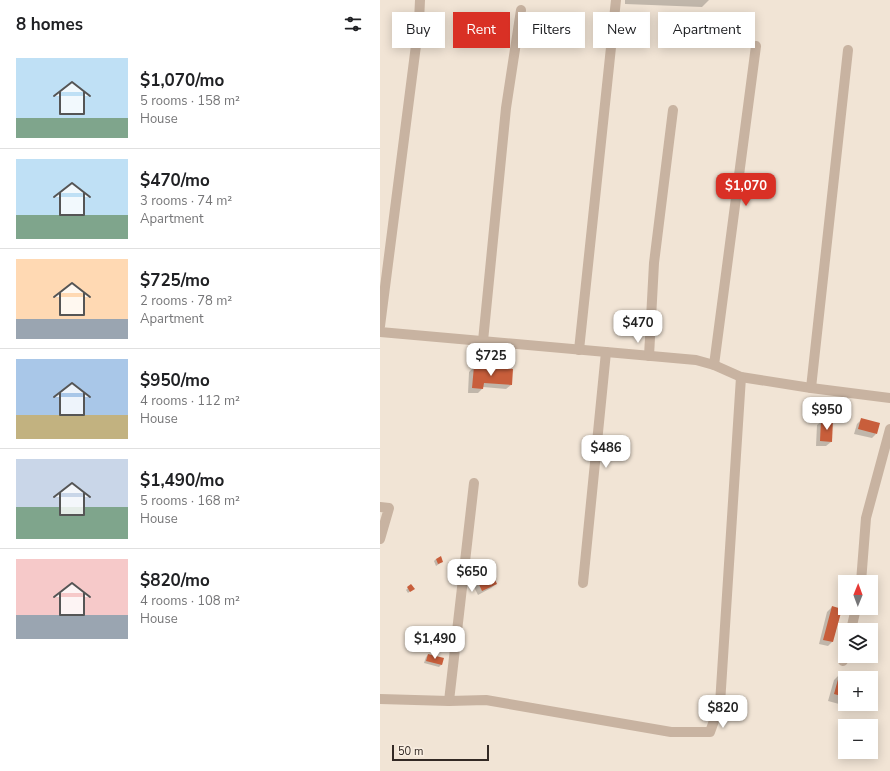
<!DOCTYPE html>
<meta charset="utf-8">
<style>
body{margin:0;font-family:"Nunito Sans",sans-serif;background:#f2f2f2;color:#202124;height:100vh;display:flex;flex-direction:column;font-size:15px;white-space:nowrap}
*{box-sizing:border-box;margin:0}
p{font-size:13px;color:#757577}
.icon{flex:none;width:22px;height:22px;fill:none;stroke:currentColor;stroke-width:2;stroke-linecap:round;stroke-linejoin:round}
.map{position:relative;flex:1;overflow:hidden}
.details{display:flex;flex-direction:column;background:#fff;width:380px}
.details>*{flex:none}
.top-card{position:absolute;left:12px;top:12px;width:380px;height:36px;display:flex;gap:8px}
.needle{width:26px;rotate:1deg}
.controls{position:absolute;left:458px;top:575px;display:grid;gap:8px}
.controls a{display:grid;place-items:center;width:40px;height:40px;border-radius:0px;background:#fff;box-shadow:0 2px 10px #0003;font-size:20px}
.scale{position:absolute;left:12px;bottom:10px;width:97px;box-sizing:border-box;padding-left:4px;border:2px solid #332924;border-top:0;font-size:11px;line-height:14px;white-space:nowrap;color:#332924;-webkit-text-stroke:3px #f9eee1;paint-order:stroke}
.price{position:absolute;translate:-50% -34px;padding:0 9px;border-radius:8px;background:#fff;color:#222;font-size:13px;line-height:26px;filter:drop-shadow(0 1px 2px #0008)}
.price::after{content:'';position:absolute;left:50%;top:24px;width:12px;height:9px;margin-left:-6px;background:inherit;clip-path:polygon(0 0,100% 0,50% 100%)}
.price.selected{background:#d93025;color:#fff}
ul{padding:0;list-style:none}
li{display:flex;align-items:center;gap:12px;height:100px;padding:0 16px}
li+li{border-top:1px solid #e0e0e0}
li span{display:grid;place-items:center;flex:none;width:112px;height:80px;border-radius:0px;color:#555}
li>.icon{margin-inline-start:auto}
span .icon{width:48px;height:48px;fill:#fffc;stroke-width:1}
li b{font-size:17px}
h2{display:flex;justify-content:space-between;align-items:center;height:48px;padding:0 16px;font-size:17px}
.chip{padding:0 14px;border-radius:0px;background:#fff;box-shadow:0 2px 10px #0003;font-size:14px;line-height:36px}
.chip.selected{background:#d93025;color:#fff}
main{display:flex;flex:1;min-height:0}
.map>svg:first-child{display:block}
.shadow{fill:#0003}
.building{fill:#c85e3b}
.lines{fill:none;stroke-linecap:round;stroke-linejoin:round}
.minor{stroke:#c8b3a1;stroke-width:10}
</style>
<main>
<section class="details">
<h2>8 homes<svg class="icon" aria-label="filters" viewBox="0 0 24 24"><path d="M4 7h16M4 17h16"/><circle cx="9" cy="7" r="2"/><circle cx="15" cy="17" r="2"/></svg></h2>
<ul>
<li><span style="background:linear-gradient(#bfe0f5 75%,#7fa58c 0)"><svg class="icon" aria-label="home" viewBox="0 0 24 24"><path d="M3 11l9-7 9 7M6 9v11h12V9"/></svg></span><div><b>$1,070/mo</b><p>5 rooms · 158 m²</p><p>House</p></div></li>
<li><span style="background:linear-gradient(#bfe0f5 70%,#7fa58c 0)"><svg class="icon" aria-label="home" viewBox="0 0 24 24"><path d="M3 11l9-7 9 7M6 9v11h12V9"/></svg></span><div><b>$470/mo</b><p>3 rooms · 74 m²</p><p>Apartment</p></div></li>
<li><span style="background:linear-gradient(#ffd9b3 75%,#9aa5b1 0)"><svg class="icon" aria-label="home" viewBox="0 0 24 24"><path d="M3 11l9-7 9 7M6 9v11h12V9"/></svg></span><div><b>$725/mo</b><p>2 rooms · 78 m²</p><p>Apartment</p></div></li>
<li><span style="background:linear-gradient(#a9c7e8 70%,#c2b280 0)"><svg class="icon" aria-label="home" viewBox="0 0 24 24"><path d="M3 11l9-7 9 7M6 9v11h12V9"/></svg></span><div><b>$950/mo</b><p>4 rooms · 112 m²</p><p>House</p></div></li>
<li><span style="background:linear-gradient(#c9d6e8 60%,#7fa58c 0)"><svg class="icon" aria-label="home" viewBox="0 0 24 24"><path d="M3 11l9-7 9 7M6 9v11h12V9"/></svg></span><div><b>$1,490/mo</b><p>5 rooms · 168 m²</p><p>House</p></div></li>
<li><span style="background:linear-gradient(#f6c9c9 70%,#9aa5b1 0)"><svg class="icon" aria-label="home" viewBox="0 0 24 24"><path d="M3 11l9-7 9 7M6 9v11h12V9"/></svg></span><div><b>$820/mo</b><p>4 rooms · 108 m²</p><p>House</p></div></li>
</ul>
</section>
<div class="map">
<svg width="510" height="771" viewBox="0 0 510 771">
<rect width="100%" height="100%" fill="#f1e4d5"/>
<g class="shadow">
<path d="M245,0h84l-7,7 -77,-3z"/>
<path d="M94,367l37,18 -5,4 -23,-2 -1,2 -4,4h-10l1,-21z"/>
<path d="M482,419l14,15 -4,4 -18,-4 3,-10z"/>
<path d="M442,421l9,21 -5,4h-10l1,-21z"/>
<path d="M56,559l6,3 -6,4 -2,-5z"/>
<path d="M97,578l19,6 -5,4 -13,7 -6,-12z"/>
<path d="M28,588l5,1 -5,4 -2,-3z"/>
<path d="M452,607v35l-4,4 -9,-2 8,-32z"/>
<path d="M48,655l14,4 -1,6 -2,2 -15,-4 2,-6z"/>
<path d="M461,673l20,5h-16v26h22l-6,6 -33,-9 6,-21z"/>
</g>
<g class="building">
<path d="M94,366l39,3 -1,16 -28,-2 -1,6 -11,-1z"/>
<path d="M481,418l19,5 -3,11 -19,-5z"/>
<path d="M441,420h12l-1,22 -12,-1z"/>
<path d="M61,556l2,6 -5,2 -2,-5z"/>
<path d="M111,571l6,13 -15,7 -6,-13z"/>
<path d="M31,584l4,5 -5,3 -3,-5z"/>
<path d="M452,606l10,3 -9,33 -10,-2z"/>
<path d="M48,654l16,4 -2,7 -16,-4z"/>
<path d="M460,672l23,5 -18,1v19l-11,-3z"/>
<path d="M491,680l4,1 -4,14z"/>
</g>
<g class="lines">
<g class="minor">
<path d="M0,326l39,-304 1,-22"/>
<path d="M0,332l316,28 18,5 27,12 70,11 79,10"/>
<path d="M103,341l23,-233 15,-98"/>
<path d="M199,350l37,-350"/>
<path d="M269,356l5,-93 19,-153"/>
<path d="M334,365l42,-319"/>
<path d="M431,388l37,-338"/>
<path d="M0,507l9,1 -9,31"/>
<path d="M481,582l5,-64 24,-89"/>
<path d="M203,583l23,-231"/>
<path d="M471,630l5,-22"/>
<path d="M463,661l2,-7"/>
<path d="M0,699l69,2 37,-1 185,32h39l10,-28 21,-327"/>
<path d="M69,701l25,-218"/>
</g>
</g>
</svg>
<div class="controls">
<a><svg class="needle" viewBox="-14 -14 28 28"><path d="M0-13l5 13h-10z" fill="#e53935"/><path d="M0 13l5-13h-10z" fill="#757577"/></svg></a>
<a><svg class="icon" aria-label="layers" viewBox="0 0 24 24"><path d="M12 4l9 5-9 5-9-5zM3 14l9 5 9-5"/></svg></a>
<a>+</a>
<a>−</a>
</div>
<div class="scale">50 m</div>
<b class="price selected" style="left:366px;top:207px">$1,070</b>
<b class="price" style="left:258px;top:344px">$470</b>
<b class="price" style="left:111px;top:377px">$725</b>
<b class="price" style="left:447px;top:431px">$950</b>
<b class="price" style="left:226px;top:469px">$486</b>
<b class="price" style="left:92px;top:593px">$650</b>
<b class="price" style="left:55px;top:660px">$1,490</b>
<b class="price" style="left:343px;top:729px">$820</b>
<div class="top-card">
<a class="chip">Buy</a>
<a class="chip selected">Rent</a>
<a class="chip">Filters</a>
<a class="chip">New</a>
<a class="chip">Apartment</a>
</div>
</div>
</main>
